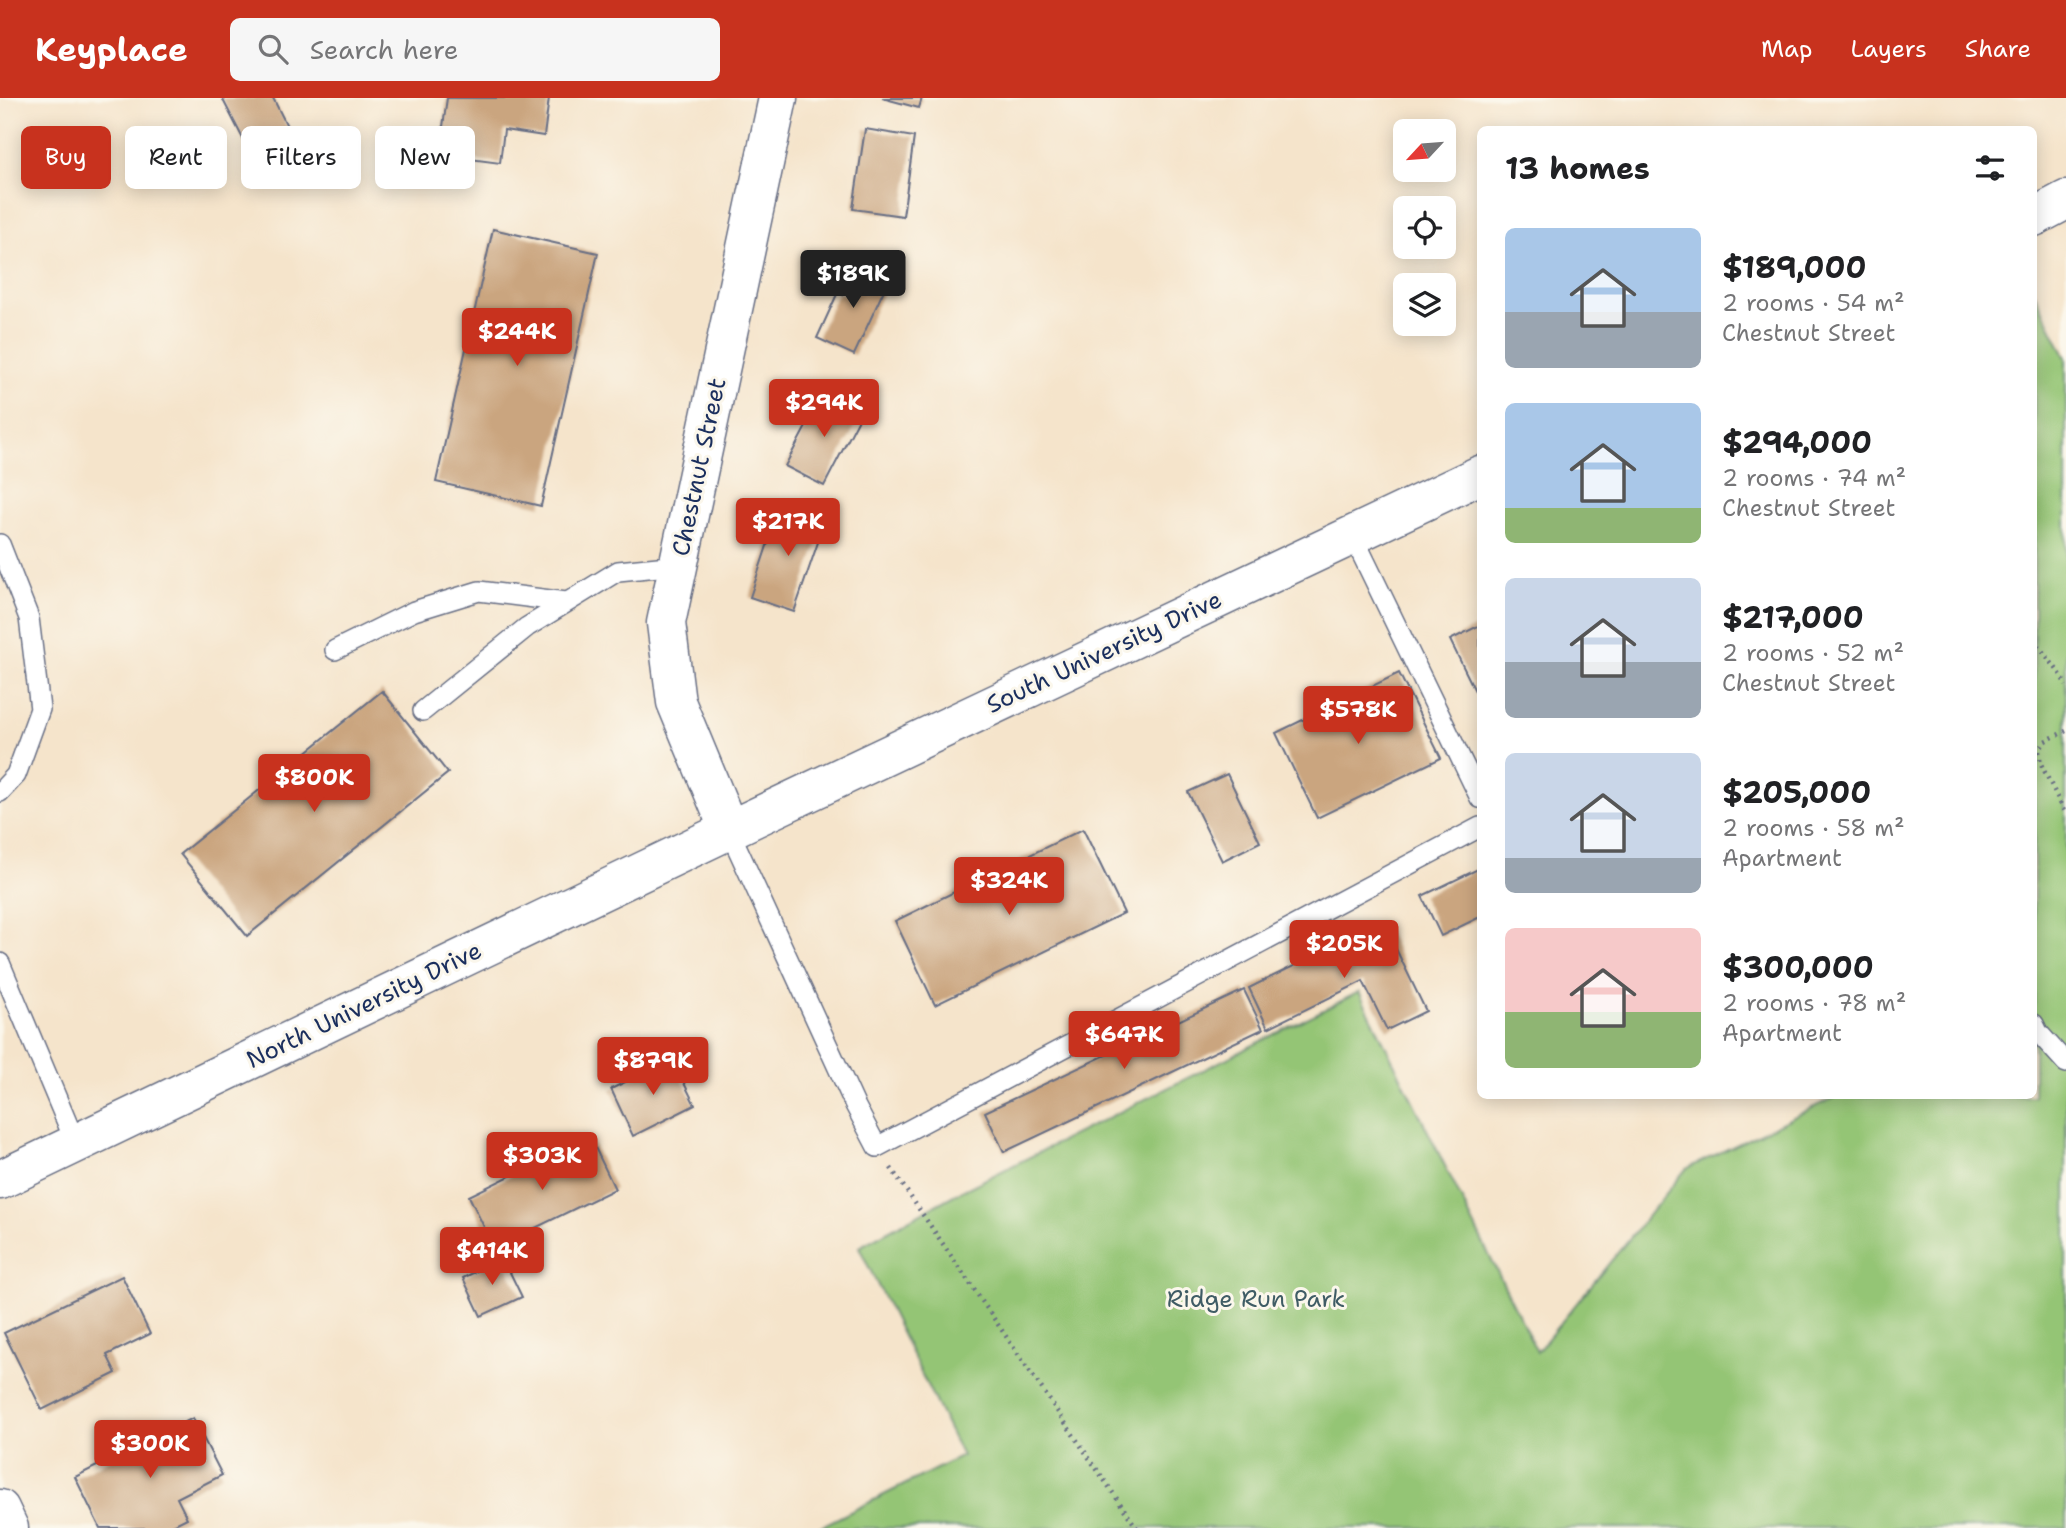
<!DOCTYPE html>
<meta charset="utf-8">
<style>
body{margin:0;font-family:"Shantell Sans",sans-serif;background:#f6f6f6;color:#202124;height:100vh;display:flex;flex-direction:column;font-size:26px;white-space:nowrap}
*{box-sizing:border-box;margin:0}
p{font-size:23px;color:#757577}
.icon{flex:none;width:38px;height:38px;fill:none;stroke:currentColor;stroke-width:2;stroke-linecap:round;stroke-linejoin:round}
.map{position:relative;flex:1;overflow:hidden}
.panel{position:absolute;left:1477px;top:28px;width:560px;height:973px;display:flex;flex-direction:column;background:#fff;border-radius:10px;box-shadow:0 4px 18px #0003}
.panel>*{flex:none}
.top-card{position:absolute;left:21px;top:28px;width:665px;height:63px;display:flex;gap:14px}
.needle{width:46px;rotate:244deg}
.tools{position:absolute;left:1393px;top:21px;display:grid;gap:14px}
.tools a{display:grid;place-items:center;width:63px;height:63px;border-radius:10px;background:#fff;box-shadow:0 4px 18px #0003;font-size:35px}
.price{position:absolute;translate:-50% -60px;padding:0 16px;border-radius:7px;background:#c8321e;color:#fff;font-size:23px;line-height:46px;filter:drop-shadow(0 2px 4px #0008)}
.price::after{content:'';position:absolute;left:50%;top:42px;width:21px;height:16px;margin-left:-10px;background:inherit;clip-path:polygon(0 0,100% 0,50% 100%)}
.price.selected{background:#222;color:#fff}
ul{padding:0;list-style:none}
li{display:flex;align-items:center;gap:21px;height:175px;padding:0 28px}
li span{display:grid;place-items:center;flex:none;width:196px;height:140px;border-radius:10px;color:#555}
li>.icon{margin-inline-start:auto}
span .icon{width:84px;height:84px;fill:#fffc;stroke-width:1}
li b{font-size:30px}
h2{display:flex;justify-content:space-between;align-items:center;height:84px;padding:0 28px;font-size:30px}
.chip{padding:0 24px;border-radius:10px;background:#fff;box-shadow:0 4px 18px #0003;font-size:24px;line-height:63px}
.chip.selected{background:#c8321e;color:#fff}
header{display:flex;align-items:center;gap:42px;box-sizing:border-box;height:98px;padding:0 35px;background:#c8321e;color:#fff}
header strong{font-size:33px}
nav{display:flex;gap:38px;margin-inline-start:auto;font-size:24px}
.search{width:490px;height:63px;background:#f6f6f6;display:flex;align-items:center;gap:18px;box-sizing:border-box;padding:0 24px;border-radius:10px;color:#757577;font-size:26px}
.map>svg:first-child{display:block}
.green{fill:#94c575;stroke:#587a6a;stroke-width:2}
.building{fill:#caa57f}
.lines{fill:none;stroke-linecap:round;stroke-linejoin:round}
.service-casing{stroke:#676e84;stroke-width:22}
.minor-casing{stroke:#676e84;stroke-width:41}
.path{stroke:#676e84;stroke-width:4.5;stroke-dasharray:2 5;stroke-linecap:butt}
.service{stroke:#fff;stroke-width:19}
.minor{stroke:#fff;stroke-width:38}
.labels{text-anchor:middle;dominant-baseline:central;stroke-width:6;stroke-linejoin:round;paint-order:stroke}
.street-label{font-size:24px;fill:#1b2f5e;stroke:#fbf7ec}
.park-label{font-size:24px;fill:#3f5c65;stroke:#fbf7ec}
</style>
<header>
<strong>Keyplace</strong>
<div class="search"><svg class="icon" aria-label="search" viewBox="0 0 24 24"><circle cx="10" cy="10" r="6"/><path d="M15 15l6 6"/></svg>Search here</div>
<nav><a>Map</a><a>Layers</a><a>Share</a></nav>
</header>
<div class="map">
<svg width="2066" height="1430" viewBox="0 0 2066 1430">
<rect width="100%" height="100%" fill="#fbf7ec"/>
<filter id="ink" filterUnits="userSpaceOnUse"><feTurbulence type="fractalNoise" baseFrequency=".0143" numOctaves="2"/><feDisplacementMap in="SourceGraphic" scale="14" xChannelSelector="R" yChannelSelector="G"/><feConvolveMatrix kernelMatrix="1 2 1 2 8 2 1 2 1" color-interpolation-filters="sRGB"/></filter>
<filter id="wash" filterUnits="userSpaceOnUse"><feTurbulence type="fractalNoise" baseFrequency=".00686" numOctaves="4" result="noise"/><feDisplacementMap in="SourceGraphic" scale="28" xChannelSelector="R" yChannelSelector="G"/><feGaussianBlur stdDeviation="1.57" result="paint"/><feColorMatrix in="noise" values="0 0 0 0 0 0 0 0 0 0 0 0 0 0 0 0 0 1.4 0 .05"/><feComposite in="paint" operator="in"/></filter>
<g filter="url(#wash)">
<rect width="100%" height="100%" fill="#f5e4cb"/>
<path class="green" d="M2034,194l32,66v1170h-1248l144,-72 -103,-209 95,-52 405,-203 178,360 149,-183 151,-73h197z"/>
<g id="blocks">
<g class="building">
<path d="M222,0h51l22,44 -40,20z"/>
<path d="M447,0h102l-5,38 -40,-6 -4,33 -61,-8z"/>
<path d="M882,0h40l-3,10z"/>
<path d="M865,31l49,8 -11,79 -50,-7z"/>
<path d="M493,131l105,24 -57,253 -105,-24z"/>
<path d="M857,165l32,16 -35,76 -37,-17 21,-46 5,3z"/>
<path d="M825,293l38,20 -39,75 -39,-20z"/>
<path d="M781,406l45,15 -32,93 -44,-15z"/>
<path d="M1480,527v68l-3,2 -27,-55z"/>
<path d="M1399,575l42,85 -124,60 -41,-85z"/>
<path d="M382,593l66,82 -201,163 -67,-82z"/>
<path d="M1227,676l33,68 -38,19 -34,-69z"/>
<path d="M1083,731l41,84 -189,92 -40,-84z"/>
<path d="M1480,770v49l-39,19 -19,-40z"/>
<path d="M1383,824l43,89 -39,19 -24,-49 -95,47 -19,-40z"/>
<path d="M1244,892l19,39 -259,123 -19,-40z"/>
<path d="M672,961l23,46 -62,31 -22,-47z"/>
<path d="M590,1039l25,52 -121,59 -25,-52z"/>
<path d="M503,1160l19,39 -41,19 -18,-38z"/>
<path d="M122,1178l28,58 -43,21 9,18 -74,37 -38,-77z"/>
<path d="M193,1320l29,57 -45,23 10,20 -20,10h-67l-25,-51z"/>
</g>
</g>
</g>
<g filter="url(#ink)">
<use href="#blocks" fill-opacity="0" stroke="#676e84" stroke-width="2"/>
<g class="lines">
<g class="service-casing">
<g id="service">
<path d="M1352,436l128,264"/>
<path d="M0,446l29,74 11,91 -24,66 -16,17"/>
<path d="M335,552l79,-39 65,-20 87,11"/>
<path d="M423,613l104,-84 91,-56 60,-6"/>
<path d="M729,732l126,275 22,42 603,-320"/>
<path d="M0,865l76,181"/>
<path d="M2034,926l4,8 28,31"/>
</g>
</g>
<g class="minor-casing">
<g id="minor">
<path d="M2034,119l32,-17"/>
<path d="M729,732l-53,-128 -10,-79 112,-525"/>
<path d="M0,1082l729,-350 751,-355"/>
<path d="M0,1411l9,19"/>
</g>
</g>
<g class="path">
<path d="M2034,542l27,35 5,11"/>
<path d="M2066,633l-21,10 -6,10 2,13 25,51"/>
<path d="M891,1070l246,360"/>
</g>
<use href="#service" class="service"/>
<use href="#minor" class="minor"/>
</g>
</g>
<g class="labels">
<g class="street-label">
<text transform="translate(699 369) rotate(-78)">Chestnut Street</text>
<text transform="translate(1104 554) rotate(-25)">South University Drive</text>
<text transform="translate(364 907) rotate(-26)">North University Drive</text>
</g>
<g class="park-label">
<text x="1256" y="1201">Ridge Run Park</text>
</g>
</g>
</svg>
<div class="tools">
<a><svg class="needle" viewBox="-14 -14 28 28"><path d="M0-13l5 13h-10z" fill="#e53935"/><path d="M0 13l5-13h-10z" fill="#757577"/></svg></a>
<a><svg class="icon" aria-label="locate" viewBox="0 0 24 24"><circle cx="12" cy="12" r="6"/><path d="M12 2v4M12 18v4M2 12h4M18 12h4"/></svg></a>
<a><svg class="icon" aria-label="layers" viewBox="0 0 24 24"><path d="M12 4l9 5-9 5-9-5zM3 14l9 5 9-5"/></svg></a>
</div>
<b class="price selected" style="left:853px;top:212px">$189K</b>
<b class="price" style="left:517px;top:270px">$244K</b>
<b class="price" style="left:824px;top:341px">$294K</b>
<b class="price" style="left:788px;top:460px">$217K</b>
<b class="price" style="left:1358px;top:648px">$578K</b>
<b class="price" style="left:314px;top:716px">$800K</b>
<b class="price" style="left:1009px;top:819px">$324K</b>
<b class="price" style="left:1344px;top:882px">$205K</b>
<b class="price" style="left:1124px;top:973px">$647K</b>
<b class="price" style="left:653px;top:999px">$879K</b>
<b class="price" style="left:542px;top:1094px">$303K</b>
<b class="price" style="left:492px;top:1189px">$414K</b>
<b class="price" style="left:150px;top:1382px">$300K</b>
<div class="top-card">
<a class="chip selected">Buy</a>
<a class="chip">Rent</a>
<a class="chip">Filters</a>
<a class="chip">New</a>
</div>
<section class="panel">
<h2>13 homes<svg class="icon" aria-label="filters" viewBox="0 0 24 24"><path d="M4 7h16M4 17h16"/><circle cx="9" cy="7" r="2"/><circle cx="15" cy="17" r="2"/></svg></h2>
<ul>
<li><span style="background:linear-gradient(#a9c7e8 60%,#9aa5b1 0)"><svg class="icon" aria-label="home" viewBox="0 0 24 24"><path d="M3 11l9-7 9 7M6 9v11h12V9"/></svg></span><div><b>$189,000</b><p>2 rooms · 54 m²</p><p>Chestnut Street</p></div></li>
<li><span style="background:linear-gradient(#a9c7e8 75%,#8fb573 0)"><svg class="icon" aria-label="home" viewBox="0 0 24 24"><path d="M3 11l9-7 9 7M6 9v11h12V9"/></svg></span><div><b>$294,000</b><p>2 rooms · 74 m²</p><p>Chestnut Street</p></div></li>
<li><span style="background:linear-gradient(#c9d6e8 60%,#9aa5b1 0)"><svg class="icon" aria-label="home" viewBox="0 0 24 24"><path d="M3 11l9-7 9 7M6 9v11h12V9"/></svg></span><div><b>$217,000</b><p>2 rooms · 52 m²</p><p>Chestnut Street</p></div></li>
<li><span style="background:linear-gradient(#c9d6e8 75%,#9aa5b1 0)"><svg class="icon" aria-label="home" viewBox="0 0 24 24"><path d="M3 11l9-7 9 7M6 9v11h12V9"/></svg></span><div><b>$205,000</b><p>2 rooms · 58 m²</p><p>Apartment</p></div></li>
<li><span style="background:linear-gradient(#f6c9c9 60%,#8fb573 0)"><svg class="icon" aria-label="home" viewBox="0 0 24 24"><path d="M3 11l9-7 9 7M6 9v11h12V9"/></svg></span><div><b>$300,000</b><p>2 rooms · 78 m²</p><p>Apartment</p></div></li>
</ul>
</section>
</div>
